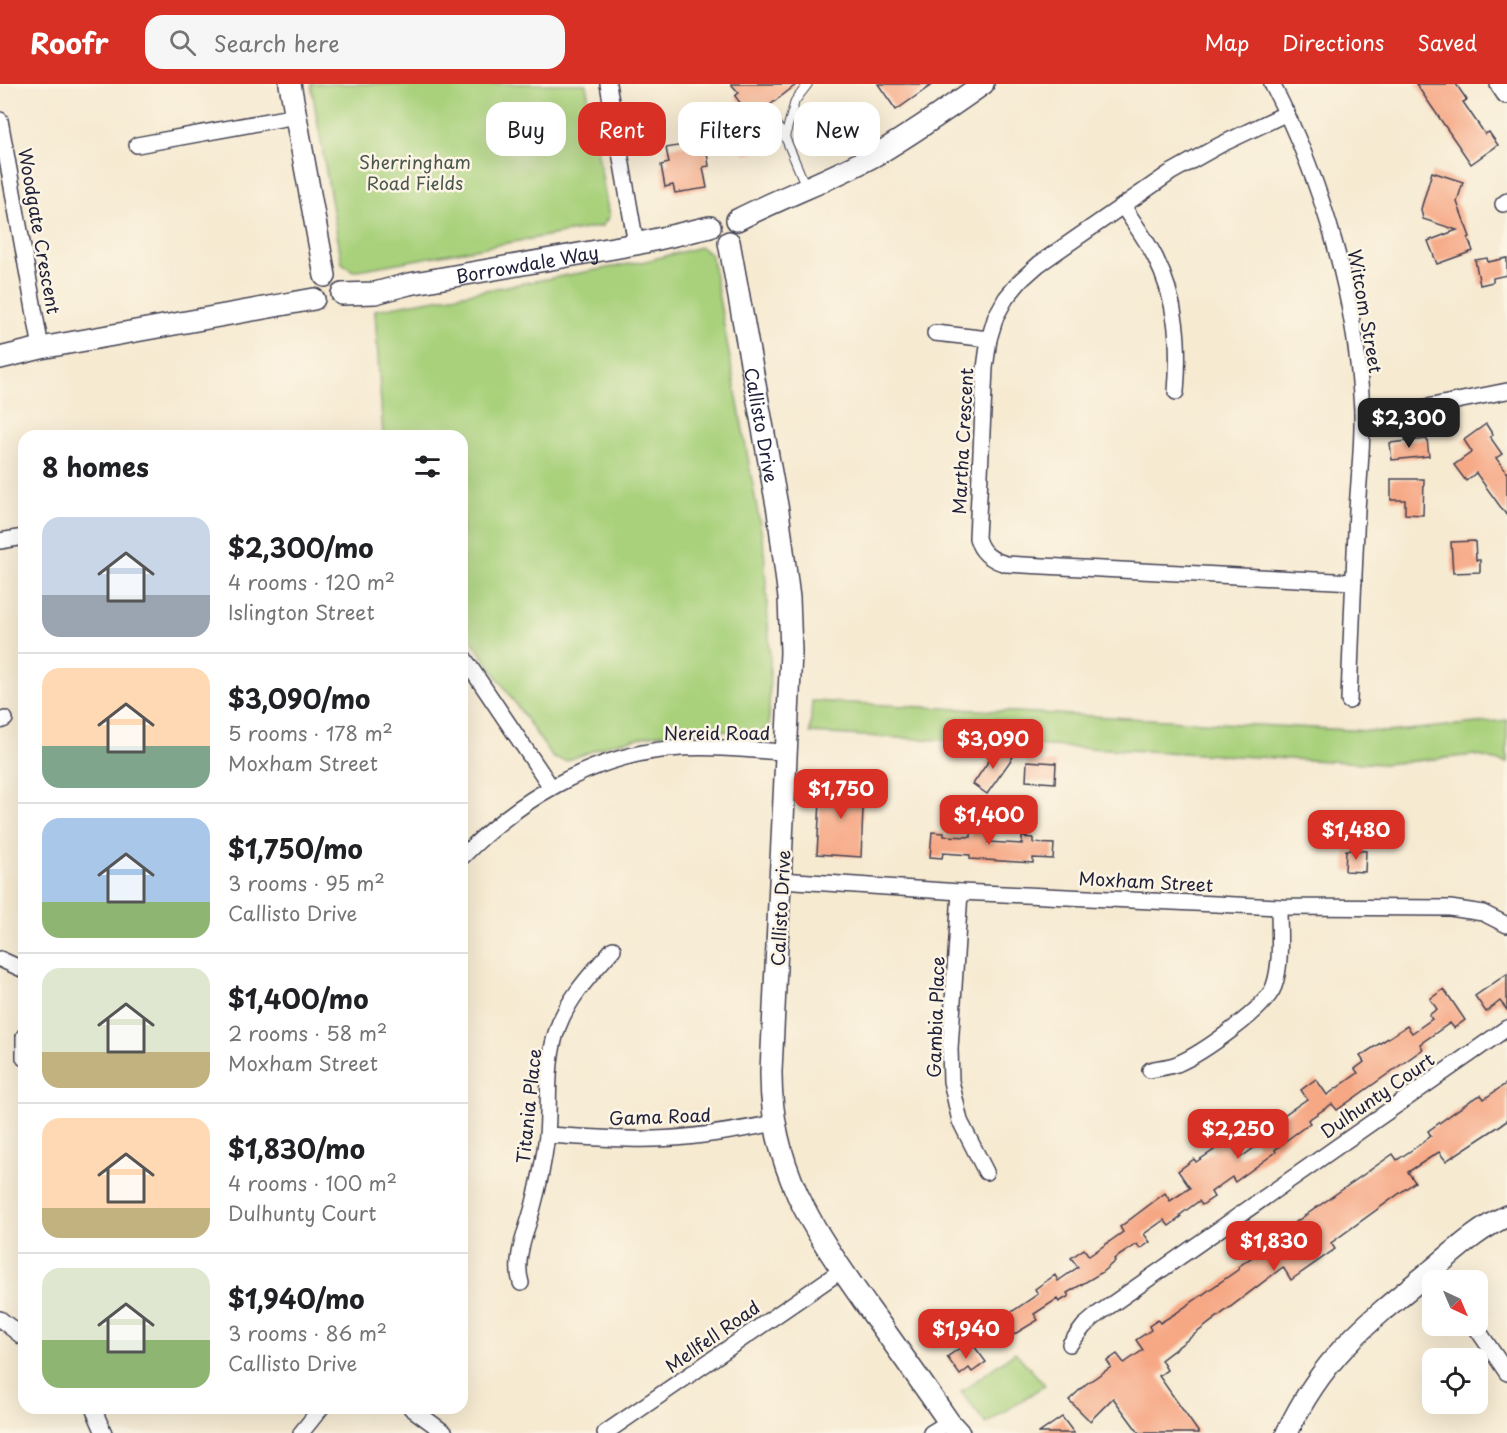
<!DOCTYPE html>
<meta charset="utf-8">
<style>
body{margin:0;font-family:"Playpen Sans",sans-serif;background:#f6f6f6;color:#202124;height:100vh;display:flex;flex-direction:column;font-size:22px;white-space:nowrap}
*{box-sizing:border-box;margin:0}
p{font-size:20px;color:#757577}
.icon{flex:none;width:33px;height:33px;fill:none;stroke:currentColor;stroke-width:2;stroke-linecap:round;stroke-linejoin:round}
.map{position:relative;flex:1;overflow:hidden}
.side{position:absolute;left:18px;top:346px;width:450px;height:984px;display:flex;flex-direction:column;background:#fff;border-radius:18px;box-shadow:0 6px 24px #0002}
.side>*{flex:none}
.hud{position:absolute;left:486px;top:18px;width:570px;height:54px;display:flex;gap:12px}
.needle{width:39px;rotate:136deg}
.fabs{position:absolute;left:1422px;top:1186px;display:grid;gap:12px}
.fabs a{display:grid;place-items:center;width:66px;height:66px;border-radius:12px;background:#fff;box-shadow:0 6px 24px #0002;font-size:30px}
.price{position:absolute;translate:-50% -51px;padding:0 14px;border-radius:12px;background:#d93025;color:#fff;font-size:20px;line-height:39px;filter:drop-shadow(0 2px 3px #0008)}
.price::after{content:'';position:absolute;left:50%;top:36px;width:18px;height:14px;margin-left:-9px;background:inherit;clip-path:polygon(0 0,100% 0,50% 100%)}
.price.on{background:#222;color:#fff}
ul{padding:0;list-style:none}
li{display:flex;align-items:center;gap:18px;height:150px;padding:0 24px}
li+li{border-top:2px solid #e0e0e0}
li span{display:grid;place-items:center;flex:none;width:168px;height:120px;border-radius:18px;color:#555}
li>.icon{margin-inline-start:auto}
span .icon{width:72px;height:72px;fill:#fffc;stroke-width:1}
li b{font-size:26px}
h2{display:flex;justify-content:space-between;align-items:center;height:72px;padding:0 24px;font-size:26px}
.pill{padding:0 21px;border-radius:18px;background:#fff;box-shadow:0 6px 24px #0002;font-size:21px;line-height:54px}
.pill.on{background:#d93025;color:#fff}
header{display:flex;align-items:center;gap:36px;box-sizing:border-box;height:84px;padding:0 30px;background:#d93025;color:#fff}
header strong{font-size:28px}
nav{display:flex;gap:33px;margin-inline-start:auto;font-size:21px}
.search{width:420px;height:54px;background:#f6f6f6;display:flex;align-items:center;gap:15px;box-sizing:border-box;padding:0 21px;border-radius:18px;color:#757577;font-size:22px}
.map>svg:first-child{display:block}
.green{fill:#a9d17b;stroke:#667a5b;stroke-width:1.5}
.building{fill:#f6a784}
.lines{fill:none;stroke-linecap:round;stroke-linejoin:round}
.lane-casing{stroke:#424052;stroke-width:10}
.street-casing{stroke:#424052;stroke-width:18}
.secondary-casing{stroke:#424052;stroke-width:24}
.lane{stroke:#fff;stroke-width:8}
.street{stroke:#fff;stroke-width:15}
.secondary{stroke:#fff;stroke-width:21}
.labels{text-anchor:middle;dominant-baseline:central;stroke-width:5;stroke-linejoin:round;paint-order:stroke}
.park-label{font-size:18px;fill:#4a574e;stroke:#fcf5e5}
.street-label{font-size:18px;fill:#22223b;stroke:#fcf5e5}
</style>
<header>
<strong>Roofr</strong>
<div class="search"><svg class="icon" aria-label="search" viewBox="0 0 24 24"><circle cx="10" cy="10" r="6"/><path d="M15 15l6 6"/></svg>Search here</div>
<nav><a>Map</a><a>Directions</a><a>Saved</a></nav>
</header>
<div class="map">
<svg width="1507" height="1349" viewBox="0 0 1507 1349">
<rect width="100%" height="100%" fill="#fcf5e5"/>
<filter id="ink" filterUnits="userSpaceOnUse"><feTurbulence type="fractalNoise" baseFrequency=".0167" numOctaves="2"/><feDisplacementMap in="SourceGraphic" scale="12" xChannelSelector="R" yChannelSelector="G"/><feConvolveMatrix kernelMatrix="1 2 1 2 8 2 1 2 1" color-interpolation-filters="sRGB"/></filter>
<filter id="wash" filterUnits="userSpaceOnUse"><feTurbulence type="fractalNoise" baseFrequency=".008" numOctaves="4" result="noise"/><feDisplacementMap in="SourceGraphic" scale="24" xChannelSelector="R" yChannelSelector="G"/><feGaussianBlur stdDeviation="1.35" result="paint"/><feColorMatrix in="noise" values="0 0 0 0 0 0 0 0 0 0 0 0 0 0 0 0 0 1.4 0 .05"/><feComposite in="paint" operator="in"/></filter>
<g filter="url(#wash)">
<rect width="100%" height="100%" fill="#f6ead1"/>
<g class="green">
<path d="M311,0h275l23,133 -7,9 -249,45 -11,-8z"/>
<path d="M701,163l10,7 53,293 6,111 -1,67 -10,8 -48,-3 -55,4 -45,10 -45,17 -13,-3 -91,-132v-190h-79l-8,-126 271,-49z"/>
<path d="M812,617l575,31 120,-12v43l-32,-8 -91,9 -574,-31z"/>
<path d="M1015,1268l30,33 -59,39 -25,-32z"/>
</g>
<g id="blocks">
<g class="building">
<path d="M731,0h66l-45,35 -17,-23 4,-3z"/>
<path d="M878,0h55l-37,26z"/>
<path d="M1416,0h40l11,16 -4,2 22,32 4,-2 9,13 -27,19z"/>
<path d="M756,53l4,13 -15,5 -4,-12z"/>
<path d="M705,57l4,25 -6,1 4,21 -32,5 -2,-8 -8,2 -4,-22 8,-2 -3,-15z"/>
<path d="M1432,88l31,10 -6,20 13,35 -2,1 5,13 -36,13 -9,-23 29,-11 -34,-11 -2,-10z"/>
<path d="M1487,174l1,4 19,-4v17l-14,3v4l-13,3 -5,-25z"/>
<path d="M1486,340l7,11 -3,2 12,17 -6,4 11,15v43l-31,-43 -10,8 -12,-16 18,-13 -8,-12z"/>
<path d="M1427,355l2,17 -37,4 -2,-17z"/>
<path d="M1391,395h33l-1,36 -18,-1v-14h-14z"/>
<path d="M1475,457l1,19h4v12l-27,1 -2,-31z"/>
<path d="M998,663l15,10 -26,37 -14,-10z"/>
<path d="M1027,677l29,2 -1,20 -29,-2z"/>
<path d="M821,699l43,2 -3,72 -44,-3z"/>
<path d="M972,734l17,1 -1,23 34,2v-7l11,1v5l21,1 -1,15 -20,-1v5l-63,-4v-4l-27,-2 -1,5 -12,-1 2,-25 12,1v3l27,1z"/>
<path d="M1346,766l20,1 -1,21 -20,-1z"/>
<path d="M1507,890v36l-7,-9 -14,11 -11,-16z"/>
<path d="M1444,905l21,31 -11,8 -4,-5 -30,21 3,5 -86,61 -5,-6 -24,16 2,3 -26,19 -9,8 1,2 -41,30 -3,-5 -21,15 3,5 -12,8 -3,-4 -19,14 1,2 -12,9 -5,-6 -20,14 6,8 -10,7 -3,-5 -23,15 1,2 -14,12 -34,20 2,3 -10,6 -2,-3 -23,15 4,6 -25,15 -12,-16 37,-25 -3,-5 20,-14 3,6 20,-14 -7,-9 13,-9 5,7 34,-24 -3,-5 45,-34 5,8 20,-13 -12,-17 16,-12 2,3 18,-12 -7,-11 11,-6 6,10 4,-3 12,18 18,-13 -6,-8 55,-38 -6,-9 15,-11 11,16 31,-22 -3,-4 9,-7 -4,-6 47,-30 5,7 20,-14 -3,-4 8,-6 -7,-10z"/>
<path d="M1507,999v38l-61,40 -7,-9 -11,7 -20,13 7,10 -84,61 4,6 -44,31 -8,-13 -122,93 6,10 -8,6 40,57h-60l-26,-35 -23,23 -21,-21 17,-16 25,-17 -4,-6 10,-7 7,9 19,-13 -7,-10 15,-10 -2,-4 9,-6 2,3 16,-10 63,-44 -1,-2 30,-21 9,-8 -1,-2 117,-82 4,6 22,-15 12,-9 -3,-5 45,-32 8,-4 3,4z"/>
<path d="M974,1262l12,16 -14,10 -3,-4 -9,7 -13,-18 13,-9 4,5z"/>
<path d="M1062,1333l12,16h-35z"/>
</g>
</g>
</g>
<g filter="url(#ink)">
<use href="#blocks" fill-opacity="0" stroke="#424052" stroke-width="1.5"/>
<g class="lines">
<g class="lane-casing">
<g id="lane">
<path d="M770,32l15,21"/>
<path d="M806,103l-21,-50 10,-36 13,-17"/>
</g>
</g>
<g class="street-casing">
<g id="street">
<path d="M608,0l28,160"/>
<path d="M1272,0c52,101 84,213 90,326 1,33 -3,67 -5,100 -3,64 -6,127 -8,191"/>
<path d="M1287,29l-67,32 -50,28 -131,91 -18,16 -15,18 -10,18 -7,23 -4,29 -8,170c4,15 14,22 29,26l348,18"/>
<path d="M0,36l41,228"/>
<path d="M137,61l159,-29"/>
<path d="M1503,120l4,-3"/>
<path d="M1123,122c10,16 23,33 32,51 22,43 25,87 21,135"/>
<path d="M935,249l54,6"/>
<path d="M1362,328l60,-4 85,-17"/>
<path d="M0,457l24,-4"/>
<path d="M462,571l89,132"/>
<path d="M0,637l5,-2"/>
<path d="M462,773c55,-56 127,-100 207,-108 39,-4 79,1 118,3"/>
<path d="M781,796l179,12 319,15 171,1 33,5 24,12"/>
<path d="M960,808l-10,157 1,32 9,40 26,51"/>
<path d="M0,875l24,11"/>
<path d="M24,952v22"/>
<path d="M1150,986c9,-2 18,-3 27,-6 24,-10 89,-55 97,-78 8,-22 5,-55 5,-79"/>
<path d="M547,1051c35,2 71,5 107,4 41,-1 81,-8 121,-16"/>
<path d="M1434,1184l10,13"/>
<path d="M521,1199c-8,-25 7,-55 13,-80 6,-22 10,-45 13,-67 3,-37 -2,-73 11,-109 11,-30 34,-54 55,-78"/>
<path d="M0,1235l24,19"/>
<path d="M1475,1242l32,47"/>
<path d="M1070,1260l14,-18 14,-12 409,-286"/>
<path d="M93,1324l11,25"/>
<path d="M411,1324l34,25"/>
<path d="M301,1349l20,-25"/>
<path d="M605,1349l237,-163"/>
<path d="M931,1349l18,-11"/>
</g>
</g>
<g class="secondary-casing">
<g id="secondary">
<path d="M290,0l35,192"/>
<path d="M1501,0l6,9"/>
<path d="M737,136c47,-24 96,-41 142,-67 36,-21 70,-45 104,-69"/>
<path id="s1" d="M729,158l49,269 11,87 2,54 -20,419c-1,98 42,158 96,235 28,39 55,77 82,116l10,11"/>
<path id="s2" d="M342,210l33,-1 34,-9 227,-40 74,-17"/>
<path d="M0,274l41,-10 273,-49"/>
<path d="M1287,1349c35,-76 82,-112 145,-163 24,-20 46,-41 75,-54"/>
</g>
</g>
<use href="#lane" class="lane"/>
<use href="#street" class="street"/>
<use href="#secondary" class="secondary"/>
</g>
</g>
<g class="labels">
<g class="park-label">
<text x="415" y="77">Sherringham<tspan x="415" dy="21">Road Fields</tspan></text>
</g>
<g class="street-label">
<text transform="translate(40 147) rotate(80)">Woodgate Crescent</text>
<text stroke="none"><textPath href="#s2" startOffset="188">Borrowdale Way</textPath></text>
<text transform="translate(1366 227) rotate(80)">Witcom Street</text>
<text stroke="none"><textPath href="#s1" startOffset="186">Callisto Drive</textPath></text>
<text transform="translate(962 357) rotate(-87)">Martha Crescent</text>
<text x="717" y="648">Nereid Road</text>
<text transform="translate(1146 797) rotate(3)">Moxham Street</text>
<text transform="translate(780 824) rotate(-87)">Callisto Drive</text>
<text transform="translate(935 933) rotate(-88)">Gambia Place</text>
<text transform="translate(1377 1011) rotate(-35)">Dulhunty Court</text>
<text transform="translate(528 1022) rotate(-84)">Titania Place</text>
<text transform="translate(660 1032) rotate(-2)">Gama Road</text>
<text transform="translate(712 1252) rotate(-35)">Mellfell Road</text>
</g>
</g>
</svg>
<div class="fabs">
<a><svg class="needle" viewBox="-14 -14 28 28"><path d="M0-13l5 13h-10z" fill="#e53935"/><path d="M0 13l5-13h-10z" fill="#757577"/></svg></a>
<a><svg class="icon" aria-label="locate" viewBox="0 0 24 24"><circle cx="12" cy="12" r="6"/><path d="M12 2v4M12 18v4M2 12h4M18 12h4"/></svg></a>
</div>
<b class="price on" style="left:1409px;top:365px">$2,300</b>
<b class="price" style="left:993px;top:686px">$3,090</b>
<b class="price" style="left:841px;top:736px">$1,750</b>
<b class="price" style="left:989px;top:762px">$1,400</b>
<b class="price" style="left:1356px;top:777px">$1,480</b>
<b class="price" style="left:1238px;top:1076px">$2,250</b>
<b class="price" style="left:1274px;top:1188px">$1,830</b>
<b class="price" style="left:966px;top:1276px">$1,940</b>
<div class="hud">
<a class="pill">Buy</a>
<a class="pill on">Rent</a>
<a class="pill">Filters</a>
<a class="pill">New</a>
</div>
<section class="side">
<h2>8 homes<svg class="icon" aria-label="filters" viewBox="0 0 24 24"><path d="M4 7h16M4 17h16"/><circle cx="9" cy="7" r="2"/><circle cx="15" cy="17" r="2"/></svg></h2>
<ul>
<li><span style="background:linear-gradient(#c9d6e8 65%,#9aa5b1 0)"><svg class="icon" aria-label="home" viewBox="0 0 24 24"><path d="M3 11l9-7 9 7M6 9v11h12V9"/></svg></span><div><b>$2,300/mo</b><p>4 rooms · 120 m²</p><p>Islington Street</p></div></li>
<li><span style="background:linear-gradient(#ffd9b3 65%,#7fa58c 0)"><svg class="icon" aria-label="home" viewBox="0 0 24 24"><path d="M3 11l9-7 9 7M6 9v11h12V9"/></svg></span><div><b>$3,090/mo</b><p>5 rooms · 178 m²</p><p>Moxham Street</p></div></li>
<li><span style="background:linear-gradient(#a9c7e8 70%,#8fb573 0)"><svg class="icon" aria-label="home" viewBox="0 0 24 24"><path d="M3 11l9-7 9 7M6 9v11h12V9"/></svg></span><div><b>$1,750/mo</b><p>3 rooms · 95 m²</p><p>Callisto Drive</p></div></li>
<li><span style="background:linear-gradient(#dfe7d0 70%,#c2b280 0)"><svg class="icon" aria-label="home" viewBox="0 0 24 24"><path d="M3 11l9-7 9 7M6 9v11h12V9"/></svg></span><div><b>$1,400/mo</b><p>2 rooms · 58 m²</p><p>Moxham Street</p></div></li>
<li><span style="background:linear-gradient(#ffd9b3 75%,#c2b280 0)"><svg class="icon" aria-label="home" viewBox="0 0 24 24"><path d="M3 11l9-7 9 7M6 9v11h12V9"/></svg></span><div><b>$1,830/mo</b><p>4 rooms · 100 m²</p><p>Dulhunty Court</p></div></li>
<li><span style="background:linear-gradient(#dfe7d0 60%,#8fb573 0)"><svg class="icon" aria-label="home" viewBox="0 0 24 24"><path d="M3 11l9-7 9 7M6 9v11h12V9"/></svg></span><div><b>$1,940/mo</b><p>3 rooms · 86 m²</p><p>Callisto Drive</p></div></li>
</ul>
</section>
</div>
